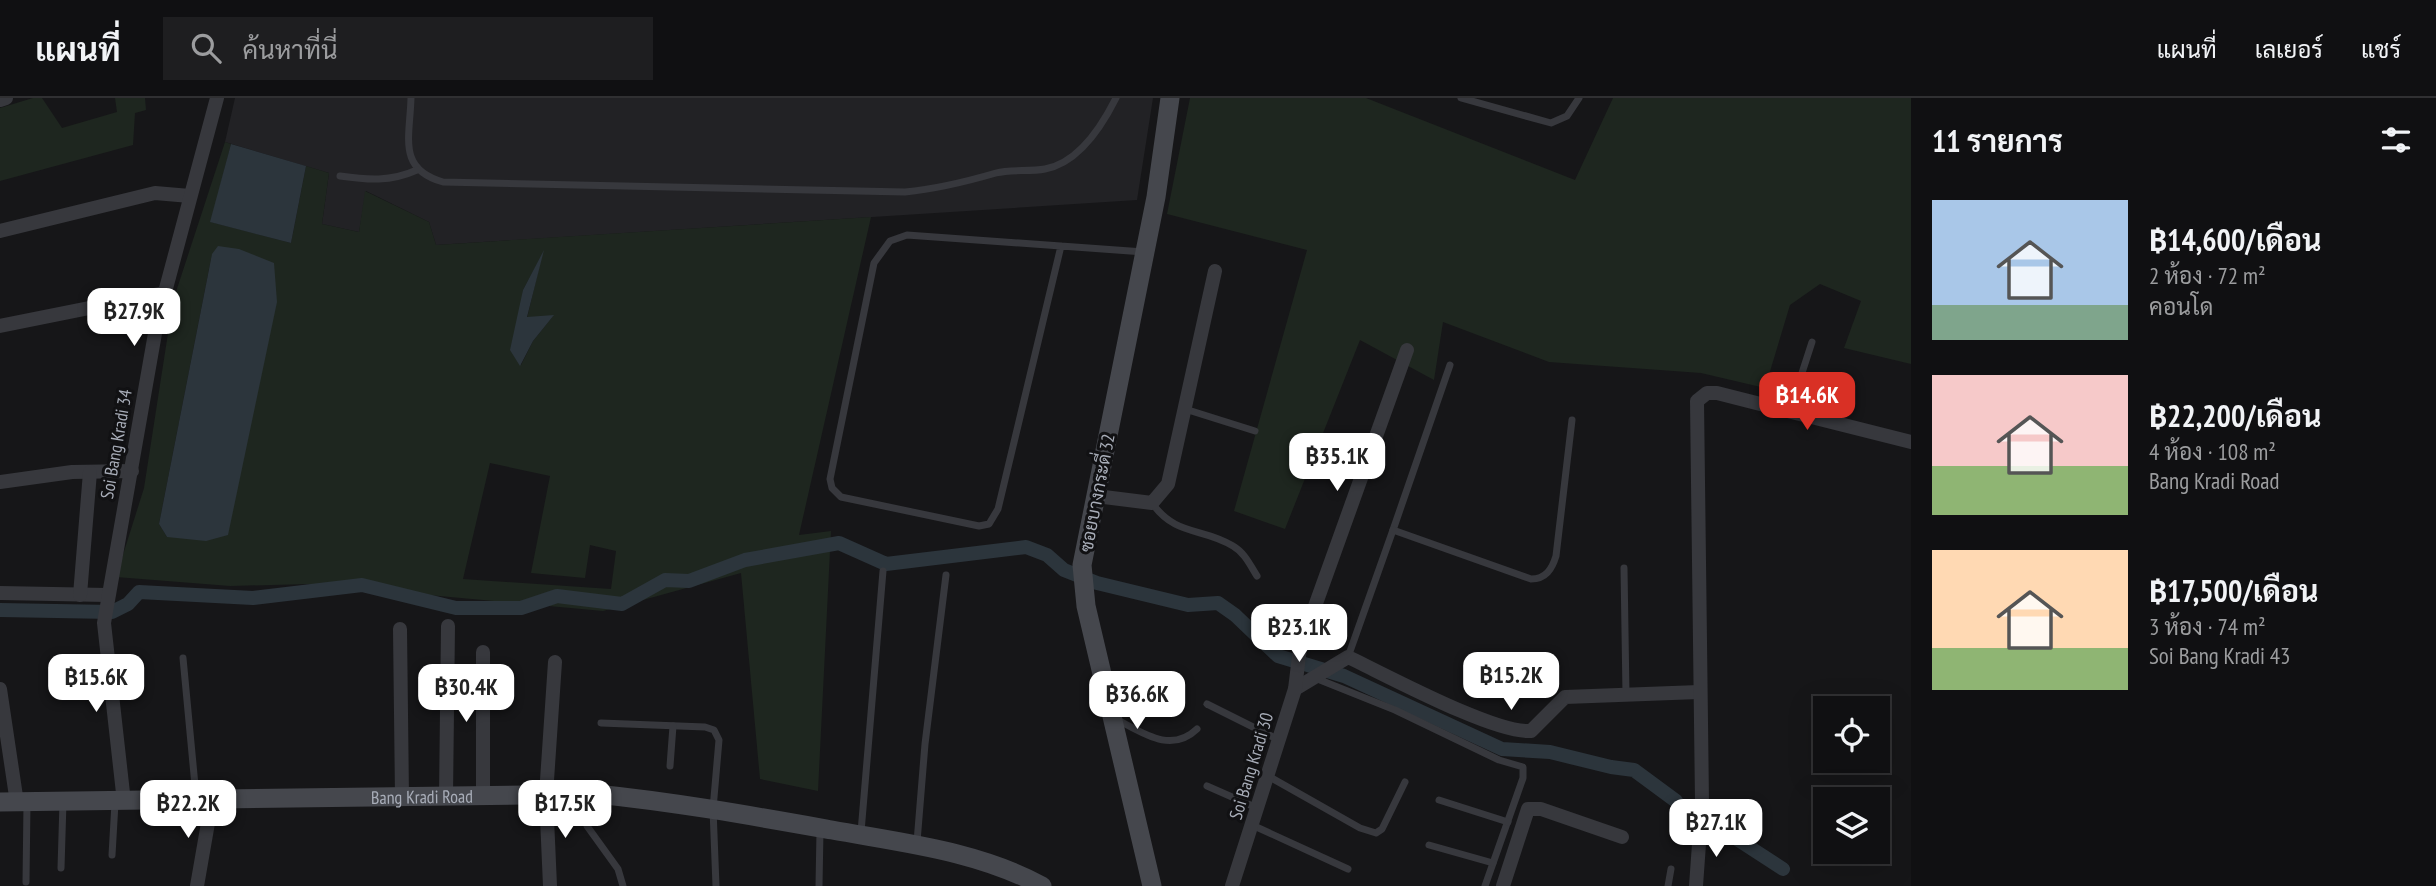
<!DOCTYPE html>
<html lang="th">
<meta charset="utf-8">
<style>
body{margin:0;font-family:"PT Sans Narrow",Sarabun,sans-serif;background:#1e1e20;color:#f1f3f6;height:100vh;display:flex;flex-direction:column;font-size:26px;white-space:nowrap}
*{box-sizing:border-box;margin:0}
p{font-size:23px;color:#9c9d9f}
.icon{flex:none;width:38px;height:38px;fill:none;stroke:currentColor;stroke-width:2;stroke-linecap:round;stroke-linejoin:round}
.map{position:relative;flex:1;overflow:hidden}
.panel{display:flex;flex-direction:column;background:#101012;width:525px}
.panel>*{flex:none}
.fabs{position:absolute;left:1813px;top:598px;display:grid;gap:14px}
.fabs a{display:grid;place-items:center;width:77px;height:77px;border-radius:0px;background:#101012;box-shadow:0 7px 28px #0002,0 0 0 2px #303032;font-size:35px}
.price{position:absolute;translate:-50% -60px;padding:0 16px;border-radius:14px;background:#fff;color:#222;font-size:23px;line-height:46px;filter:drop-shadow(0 2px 4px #0008)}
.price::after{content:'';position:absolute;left:50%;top:42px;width:21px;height:16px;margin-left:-10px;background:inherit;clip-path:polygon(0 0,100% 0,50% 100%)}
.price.on{background:#d93025;color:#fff}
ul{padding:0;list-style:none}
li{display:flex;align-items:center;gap:21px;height:175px;padding:0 21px}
li span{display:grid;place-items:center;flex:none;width:196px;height:140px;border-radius:0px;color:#555}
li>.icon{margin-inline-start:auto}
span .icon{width:84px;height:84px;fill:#fffc;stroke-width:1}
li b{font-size:30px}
h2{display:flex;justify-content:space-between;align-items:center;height:84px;padding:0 21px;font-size:30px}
header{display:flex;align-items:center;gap:42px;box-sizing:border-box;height:98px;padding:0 35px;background:#101012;border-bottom:2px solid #303032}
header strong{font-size:33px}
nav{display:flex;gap:38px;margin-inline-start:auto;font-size:24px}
.search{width:490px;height:63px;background:#1e1e20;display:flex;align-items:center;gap:18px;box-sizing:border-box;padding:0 24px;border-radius:0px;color:#9c9d9f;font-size:26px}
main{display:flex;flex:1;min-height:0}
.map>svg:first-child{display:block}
.built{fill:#222225}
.green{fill:#1e261f;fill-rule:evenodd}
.water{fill:#2c353c}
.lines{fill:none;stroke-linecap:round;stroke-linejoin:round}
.canal{stroke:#2c353c;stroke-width:14}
.lane{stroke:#37383d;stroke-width:7}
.street{stroke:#37383d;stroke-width:14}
.secondary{stroke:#45474d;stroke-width:19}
.labels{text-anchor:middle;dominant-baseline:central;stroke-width:6;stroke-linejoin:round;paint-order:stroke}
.street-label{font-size:18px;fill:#a8adb8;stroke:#111113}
</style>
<header>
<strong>แผนที่</strong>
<div class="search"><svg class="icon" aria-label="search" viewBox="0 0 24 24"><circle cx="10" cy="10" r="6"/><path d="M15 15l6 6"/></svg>ค้นหาที่นี่</div>
<nav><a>แผนที่</a><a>เลเยอร์</a><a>แชร์</a></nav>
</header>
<main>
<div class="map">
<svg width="1911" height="788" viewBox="0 0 1911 788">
<rect width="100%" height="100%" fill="#161618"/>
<path class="built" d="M235,0h918l-16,102 -701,45 -7,-23 -63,-31 -7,41 -37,-8 7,-51 -104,-31z"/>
<g class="green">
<path d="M33,0h9l20,30 55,-16 -2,-14h30l1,12 -11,3 -2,32 -133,36v-73z"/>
<path d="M1190,0h176l209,82 38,-82h298v266l-67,-16 17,-47 -41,-17 -30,21 -25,83 -64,-15 -152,-11 -106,-40 -9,58 -74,-40 -75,189 -51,-18 73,-261 -140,-36z"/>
<path d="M225,44l6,2 -20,78 80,21 15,-77 23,7 -7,51 37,8 6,-41 64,31 7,23 435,-28 -72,318 32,-4 -13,260 -58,-12 -19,-206 -138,38 -294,-27 -79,2 -114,-9 28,-89 29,-187zM212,156l-45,283 -8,-13zM542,157l-15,63 26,-2 -20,25 -12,24 2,-75zM490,365l60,13 -19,97 54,5 5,-33 26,6 -5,38 -148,-10z"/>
</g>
<g class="water">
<path d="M231,46l75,22 -15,77 -81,-21z"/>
<path d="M218,148l21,3 35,14 3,39 -49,233 -22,6 -39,-4 -8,-13 53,-270z"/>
<path d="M544,152l-17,67 27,-2 -21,26 -13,25 -10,-16 13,-60z"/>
</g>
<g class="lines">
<path class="canal" d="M0,512l112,2 16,-8 11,-12 114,6 109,-13 94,23h65l36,-12 65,8 43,-24 24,1 56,-21 94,-17 47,21 140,-17 21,8 17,15 33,13 91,22 30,-2 17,12 43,41 66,20 158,73 48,3 61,15 23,3 42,31 9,15 38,14 60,39"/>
<g class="lane">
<path d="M411,0c-1,39 -14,71 32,84l462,10c31,-3 60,-10 91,-19 15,-4 33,-1 49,-4 33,-6 57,-43 71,-71"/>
<path d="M1461,0l90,25 16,-7 12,-18"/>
<path d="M340,78c28,4 50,6 77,-6"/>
<path d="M1061,148l-63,263 -9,15 -10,2 -138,-29 -9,-9 -2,-9 44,-216 16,-22 17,-6 237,17"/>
<path d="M1185,311l70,22"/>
<path d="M1790,312l22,-68"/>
<path d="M1152,405c24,34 51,24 81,43 12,7 17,19 24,30"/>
<path d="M1393,432l57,-165"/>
<path d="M1624,470l2,127"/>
<path d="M1348,559l45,-127 138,49c15,0 21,-10 25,-23l16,-136"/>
<path d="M183,560l13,138"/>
<path d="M1315,580l80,32 104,50 24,7v11l-38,108"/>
<path d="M1207,606l72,36"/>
<path d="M1116,621c27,14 55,35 81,10"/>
<path d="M601,625l104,4 9,3 5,10 -6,69 3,77"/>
<path d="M670,668l3,-40"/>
<path d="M1268,678l92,52 16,5 6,-4 23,-47"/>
<path d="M1207,688l50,22"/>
<path d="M585,697l2,31 31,43 5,17"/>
<path d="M1439,702l69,22"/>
<path d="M1252,727l96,44"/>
<path d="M861,734l22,-261"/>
<path d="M917,744l8,-98 21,-169"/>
<path d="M1429,747l64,18"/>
<path d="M112,757l3,-52"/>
<path d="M61,770l2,-66"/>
<path d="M26,784l1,-79"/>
<path d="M819,788l1,-55"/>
<path d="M1668,788l3,-17"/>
</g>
<g class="street">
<path d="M0,2l6,-2"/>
<path d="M0,133l155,-38 35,3"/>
<path d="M0,228l164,-33"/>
<path d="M0,384l72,-10 60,-1"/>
<path d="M1096,398l56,7 16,-19 47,-213"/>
<path d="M0,495l107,2"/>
<path d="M80,497l10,-123"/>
<path d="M400,531l2,168"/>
<path d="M483,554v144"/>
<path d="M0,591l17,114"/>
<path d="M1295,591l53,-32c38,18 147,77 183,74l34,-34 134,-5"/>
<path d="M446,699l2,-171"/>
<path d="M124,704l-20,-179 53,-301 60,-224"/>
<path d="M197,788l15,-86"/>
<path d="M550,788l-4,-91 9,-133"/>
<path d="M1232,788l63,-197 5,-41 107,-298"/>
<path d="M1503,788l25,-77h13l81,28"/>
<path d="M1696,788l6,-84 -5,-401 10,-8h10l194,49"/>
</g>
<g class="secondary">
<path id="s1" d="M0,704l596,-8c79,8 157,22 236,36 71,13 146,21 210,56"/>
<path d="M1152,788l-66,-280 -4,-41 74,-368 14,-99"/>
</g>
</g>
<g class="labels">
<g class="street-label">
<text transform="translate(116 346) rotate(-80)">Soi Bang Kradi 34</text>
<text transform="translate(1097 395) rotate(-79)">ซอยบางกระดี่ 32</text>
<text transform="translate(1251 668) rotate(-73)">Soi Bang Kradi 30</text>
<text stroke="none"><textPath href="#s1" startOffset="422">Bang Kradi Road</textPath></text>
</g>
</g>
</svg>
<div class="fabs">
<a><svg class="icon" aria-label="locate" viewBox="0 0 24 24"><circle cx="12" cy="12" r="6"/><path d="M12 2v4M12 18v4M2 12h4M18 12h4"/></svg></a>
<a><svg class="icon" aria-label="layers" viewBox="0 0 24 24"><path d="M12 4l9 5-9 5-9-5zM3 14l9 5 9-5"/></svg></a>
</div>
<b class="price" style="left:134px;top:250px">฿27.9K</b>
<b class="price on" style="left:1807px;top:334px">฿14.6K</b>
<b class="price" style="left:1337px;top:395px">฿35.1K</b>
<b class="price" style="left:1299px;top:566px">฿23.1K</b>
<b class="price" style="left:1511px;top:614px">฿15.2K</b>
<b class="price" style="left:96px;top:616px">฿15.6K</b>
<b class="price" style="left:466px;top:626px">฿30.4K</b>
<b class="price" style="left:1137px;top:633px">฿36.6K</b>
<b class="price" style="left:188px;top:742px">฿22.2K</b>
<b class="price" style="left:565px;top:742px">฿17.5K</b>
<b class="price" style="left:1716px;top:761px">฿27.1K</b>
</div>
<section class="panel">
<h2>11 รายการ<svg class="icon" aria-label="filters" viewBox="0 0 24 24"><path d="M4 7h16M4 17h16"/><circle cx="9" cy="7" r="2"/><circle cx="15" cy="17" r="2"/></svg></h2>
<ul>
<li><span style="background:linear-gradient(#a9c7e8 75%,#7fa58c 0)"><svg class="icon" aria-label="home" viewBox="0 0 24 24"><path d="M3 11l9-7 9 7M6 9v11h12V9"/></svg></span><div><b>฿14,600/เดือน</b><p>2 ห้อง · 72 m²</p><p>คอนโด</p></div></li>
<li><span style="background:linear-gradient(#f6c9c9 65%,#8fb573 0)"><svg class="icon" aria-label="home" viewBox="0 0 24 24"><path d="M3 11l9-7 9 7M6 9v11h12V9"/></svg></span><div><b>฿22,200/เดือน</b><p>4 ห้อง · 108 m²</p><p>Bang Kradi Road</p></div></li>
<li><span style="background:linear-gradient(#ffd9b3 70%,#8fb573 0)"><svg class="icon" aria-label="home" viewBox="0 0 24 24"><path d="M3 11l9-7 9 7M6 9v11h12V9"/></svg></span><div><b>฿17,500/เดือน</b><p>3 ห้อง · 74 m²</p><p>Soi Bang Kradi 43</p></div></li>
</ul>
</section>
</main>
